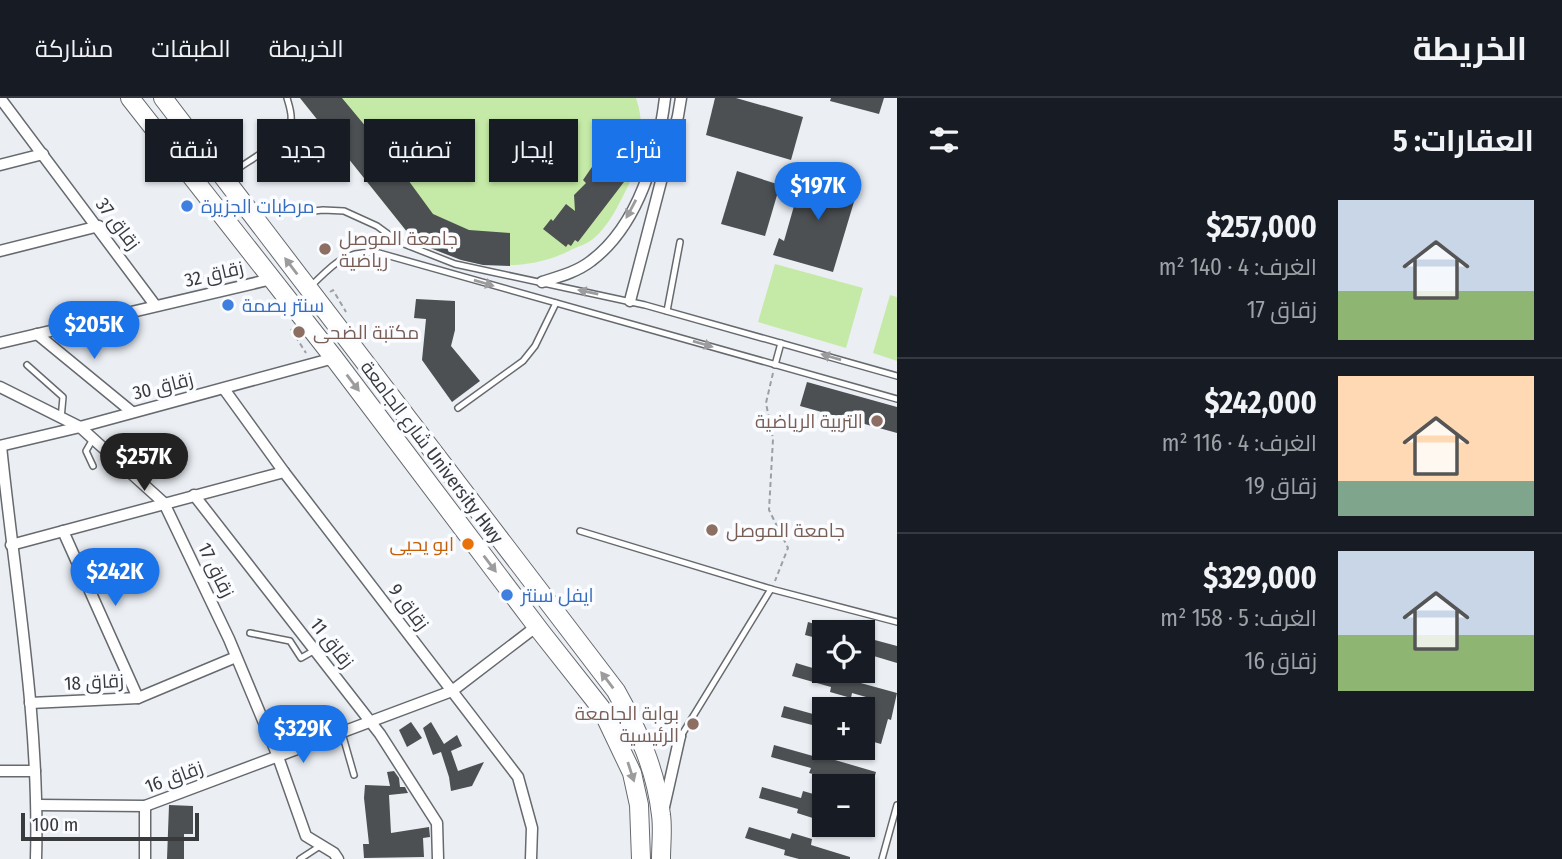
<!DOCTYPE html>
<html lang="ar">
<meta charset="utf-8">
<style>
body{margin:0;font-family:"Fira Sans Condensed",Cairo,sans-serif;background:#20242c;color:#f1f3f6;direction:rtl;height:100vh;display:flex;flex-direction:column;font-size:26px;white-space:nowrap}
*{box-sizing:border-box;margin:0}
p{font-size:23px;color:#9ea1a6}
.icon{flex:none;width:38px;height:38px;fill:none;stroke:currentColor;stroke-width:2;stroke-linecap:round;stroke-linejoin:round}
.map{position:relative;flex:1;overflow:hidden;direction:ltr}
.side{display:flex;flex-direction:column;background:#171b24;width:665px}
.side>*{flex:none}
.top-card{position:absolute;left:21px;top:21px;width:665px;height:63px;direction:rtl;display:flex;gap:14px}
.fabs{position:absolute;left:812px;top:522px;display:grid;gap:14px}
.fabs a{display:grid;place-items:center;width:63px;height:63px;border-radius:0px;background:#171b24;box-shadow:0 2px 5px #0004;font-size:35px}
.scale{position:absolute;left:21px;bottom:18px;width:178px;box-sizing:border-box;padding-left:7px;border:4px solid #393a3c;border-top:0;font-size:19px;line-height:24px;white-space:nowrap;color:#393a3c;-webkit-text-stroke:5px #fafcff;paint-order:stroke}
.price{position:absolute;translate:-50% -60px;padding:0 16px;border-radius:24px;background:#1a73e8;color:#fff;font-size:23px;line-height:46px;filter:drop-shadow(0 2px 4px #0008)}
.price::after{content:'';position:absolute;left:50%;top:42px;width:21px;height:16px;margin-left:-10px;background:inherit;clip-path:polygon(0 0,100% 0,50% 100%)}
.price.current{background:#222;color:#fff}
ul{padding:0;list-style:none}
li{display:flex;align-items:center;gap:21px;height:175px;padding:0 28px}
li+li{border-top:2px solid #363941}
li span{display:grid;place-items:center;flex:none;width:196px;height:140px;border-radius:0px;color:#555}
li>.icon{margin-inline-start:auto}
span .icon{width:84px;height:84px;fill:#fffc;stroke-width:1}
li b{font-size:30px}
h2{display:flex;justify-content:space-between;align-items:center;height:84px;padding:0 28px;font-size:30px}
.tag{padding:0 24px;border-radius:0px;background:#171b24;box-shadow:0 2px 5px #0004;font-size:24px;line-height:63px}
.tag.current{background:#1a73e8;color:#fff}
header{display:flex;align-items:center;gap:42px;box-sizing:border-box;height:98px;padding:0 35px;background:#171b24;border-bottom:2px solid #363941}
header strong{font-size:33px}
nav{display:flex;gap:38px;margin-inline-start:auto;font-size:24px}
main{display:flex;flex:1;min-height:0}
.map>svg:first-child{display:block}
.green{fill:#c5eaa7}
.building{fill:#4c5053}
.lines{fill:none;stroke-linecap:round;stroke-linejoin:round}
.service-casing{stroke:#666a6e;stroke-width:8}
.minor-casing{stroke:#666a6e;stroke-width:13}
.primary-casing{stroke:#666a6e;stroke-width:20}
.path{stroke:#9da0a3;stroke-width:2;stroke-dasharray:5 3.5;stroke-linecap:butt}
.service{stroke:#fff;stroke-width:5}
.minor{stroke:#fff;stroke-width:10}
.primary{stroke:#fff;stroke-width:18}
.oneway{fill:#9c9c9e}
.shop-dot{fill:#3f7fe0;stroke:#fafcff;stroke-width:2.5}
.education-dot{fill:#8d6e63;stroke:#fafcff;stroke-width:2.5}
.food-dot{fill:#e8710a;stroke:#fafcff;stroke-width:2.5}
.labels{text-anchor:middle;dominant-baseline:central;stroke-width:7;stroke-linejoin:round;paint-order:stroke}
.shop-label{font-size:19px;fill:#366cbe;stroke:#fafcff;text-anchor:start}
.street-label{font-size:19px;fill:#393a3c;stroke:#fafcff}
.education-label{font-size:19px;fill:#785e54;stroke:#fafcff;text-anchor:start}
.food-label{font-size:19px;fill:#c56008;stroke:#fafcff;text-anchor:end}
</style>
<header>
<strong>الخريطة</strong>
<nav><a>الخريطة</a><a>الطبقات</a><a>مشاركة</a></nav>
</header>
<main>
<section class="side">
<h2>العقارات: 5<svg class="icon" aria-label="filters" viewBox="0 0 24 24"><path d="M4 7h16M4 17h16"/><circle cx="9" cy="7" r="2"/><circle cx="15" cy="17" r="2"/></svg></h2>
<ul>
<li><span style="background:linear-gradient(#c9d6e8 65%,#8fb573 0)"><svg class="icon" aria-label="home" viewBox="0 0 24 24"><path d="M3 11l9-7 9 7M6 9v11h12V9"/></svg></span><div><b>$257,000</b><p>الغرف: 4 · 140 m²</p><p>زقاق 17</p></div></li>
<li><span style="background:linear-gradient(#ffd9b3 75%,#7fa58c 0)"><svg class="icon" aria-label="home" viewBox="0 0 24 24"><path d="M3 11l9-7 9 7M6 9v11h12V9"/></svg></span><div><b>$242,000</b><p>الغرف: 4 · 116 m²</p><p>زقاق 19</p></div></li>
<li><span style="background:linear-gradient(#c9d6e8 60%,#8fb573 0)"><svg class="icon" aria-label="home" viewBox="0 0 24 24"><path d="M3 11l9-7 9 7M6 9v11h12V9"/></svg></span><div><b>$329,000</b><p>الغرف: 5 · 158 m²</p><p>زقاق 16</p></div></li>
</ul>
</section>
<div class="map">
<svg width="897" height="761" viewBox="0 0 897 761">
<rect width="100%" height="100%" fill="#ebeff4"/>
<g class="green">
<path d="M300,0h336c10,28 5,62 -8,88 -9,18 -19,40 -35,53 -6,5 -17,8 -24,12 -52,25 -108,15 -157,-13z"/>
<path d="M775,166l88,24 -17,60 -88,-26z"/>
<path d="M890,197l7,2v64l-24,-8z"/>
</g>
<g class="building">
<path d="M300,0h42l50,60 41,56 36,16 41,3v33l-27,-1 -22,-5 -31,-12 -18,-10z"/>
<path d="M715,0h21l67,19 -12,43 -85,-25z"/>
<path d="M831,0h53l-5,16 -49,-13z"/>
<path d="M603,53l21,17 -2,2 3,3 -5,6 4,3 -46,60 -3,-2 -4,6 -3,-2 -2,3 -23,-18 8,-10 2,2 13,-17 9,7 -1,-16 12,-12 -3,-3z"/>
<path d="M737,73l43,14 -15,51 -44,-12z"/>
<path d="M804,73l55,14 -26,87 -60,-17 6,-17 5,3z"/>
<path d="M416,201l39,2v29l-4,16 29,35 -28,21 -30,-42 4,-41 -12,-1z"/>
<path d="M807,284l90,25v26l-97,-27z"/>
<path d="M808,524l16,5v13l-19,-5z"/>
<path d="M863,531l10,3 -2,7 26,7v17l-30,-9 -1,5 -3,-1z"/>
<path d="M796,565l40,12 1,-5h5l17,5 -2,7 40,11 -6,27 -3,-1 -7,25 -18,-5v-13h2l8,-27 -21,-6 -1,5 -21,-6 1,-5 -39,-11z"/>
<path d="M784,608l40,11v11l-43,-11z"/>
<path d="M411,624l11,16 -15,9 -8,-17z"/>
<path d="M431,624l13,22 13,-9 5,11 -11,5 7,20 26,-9 -12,24 -21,5 -2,-14 -8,-25 -8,3 -10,-27z"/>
<path d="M774,647l39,11 2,-6 22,6 -2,4 41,12 -4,14 -40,-11 -1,4 -22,-6 2,-5 -40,-11z"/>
<path d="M394,673l5,7 1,9h5l3,6 -19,2 2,38 38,-6 1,10 -7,1 1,19 -60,1 -1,-14h6l-5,-46 1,-13 25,1 -3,-14z"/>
<path d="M762,689l39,11 2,-7 21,6v20l-4,-1 -1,4 -22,-7 1,-4 -39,-11z"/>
<path d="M169,707l24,1v28h-9v25h-17z"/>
<path d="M749,729l41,12 2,-6 20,6 -1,6 39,12v2h-51l-15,-4 1,-5 -40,-12z"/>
</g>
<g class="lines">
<g class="service-casing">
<g id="service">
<path d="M228,78c16,-14 60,-34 63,-56 1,-7 -2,-15 -4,-22"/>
<path d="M304,114l19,-2 21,1 33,15 22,16 56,22 190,41 252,71"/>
<path d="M310,189c23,-22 34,-38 69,-34l518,146"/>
<path d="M667,213l13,-69"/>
<path d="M27,267l36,32 -2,22"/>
<path d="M775,267l6,-22"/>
<path d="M458,310l65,-47 12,-15 21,-43"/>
<path d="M93,368l-7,-15 7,-12"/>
<path d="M580,433l191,58 126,33"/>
<path d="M250,535l40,8 11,17 14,-8"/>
<path d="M297,616l16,30"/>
<path d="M342,635l12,42"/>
<path d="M681,638l90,-147"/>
<path d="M300,761l20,-13"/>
<path d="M882,761l15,-54"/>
</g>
</g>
<g class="minor-casing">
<g id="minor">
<path d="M0,0l155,207"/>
<path d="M0,67l43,-11"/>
<path d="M0,153l99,-25"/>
<path d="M542,184c16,-5 35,-10 49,-21 48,-36 67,-106 74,-163"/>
<path d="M630,203l48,-185 3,-18"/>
<path d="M37,236l95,78"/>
<path d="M0,245l272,-64"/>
<path d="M0,289l80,40 84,76 65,136 48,115 29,82 28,17 4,6"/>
<path d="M224,291l60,83 234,305 14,51 -1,31"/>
<path d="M0,348l80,-19 254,-69"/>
<path d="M1,348c14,137 39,275 35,413"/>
<path d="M194,397l186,239 57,89 1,36"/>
<path d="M63,433l75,167"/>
<path d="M11,447l273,-73"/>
<path d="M30,605l108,-5 98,-41"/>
<path d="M640,641l17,3 23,-6"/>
<path d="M0,673h35"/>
<path d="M38,707l107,1 307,-115 85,-65"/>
<path d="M145,708v53"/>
<path d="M664,709l16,-71"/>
</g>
</g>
<g class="primary-casing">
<g id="primary">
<path d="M130,0l204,260 207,274 60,76 31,65 7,32 2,54"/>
<path d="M163,0l453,593c22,39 40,79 45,124 2,14 0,30 0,44"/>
</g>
</g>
<g class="path">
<path d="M330,194l3,-2 13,22"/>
<path d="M291,231l15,24"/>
<path d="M773,275l-7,30 7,36 -4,71 19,38 -13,33"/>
</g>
<use href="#service" class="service"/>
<use href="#minor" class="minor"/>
<use href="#primary" class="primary"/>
</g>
<defs><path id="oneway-solid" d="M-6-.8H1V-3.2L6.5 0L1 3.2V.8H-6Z" transform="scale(1.75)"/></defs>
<g class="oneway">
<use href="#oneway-solid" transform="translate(631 111) rotate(118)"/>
<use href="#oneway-solid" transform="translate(291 168) rotate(-127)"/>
<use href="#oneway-solid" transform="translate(484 185) rotate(16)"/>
<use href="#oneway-solid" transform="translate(588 194) rotate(-168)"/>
<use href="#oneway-solid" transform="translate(703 246) rotate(16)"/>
<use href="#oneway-solid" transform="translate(831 259) rotate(-164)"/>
<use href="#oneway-solid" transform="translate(353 285) rotate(53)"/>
<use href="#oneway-solid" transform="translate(490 466) rotate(53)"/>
<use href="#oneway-solid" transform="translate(607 582) rotate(-127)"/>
<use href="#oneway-solid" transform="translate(631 674) rotate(72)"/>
</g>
<g class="shop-dot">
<circle cx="187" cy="108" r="7"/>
<circle cx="228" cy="207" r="7"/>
<circle cx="507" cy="497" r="7"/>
</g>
<g class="education-dot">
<circle cx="325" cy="151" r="7"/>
<circle cx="299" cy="234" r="7"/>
<circle cx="877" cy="323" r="7"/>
<circle cx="712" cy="432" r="7"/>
<circle cx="693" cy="626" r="7"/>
</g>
<circle class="food-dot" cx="468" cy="446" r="7"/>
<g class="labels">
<g class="shop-label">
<text x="201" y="108">مرطبات الجزيرة</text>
<text x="242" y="207">سنتر بصمة</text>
<text x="521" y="497">ايفل سنتر</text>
</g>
<g class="street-label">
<text transform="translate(118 126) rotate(53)">زقاق 37</text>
<text transform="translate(214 176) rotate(-13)">زقاق 32</text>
<text transform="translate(163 288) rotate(-14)">زقاق 30</text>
<text transform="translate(432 354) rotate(53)">شارع الجامعة University Hwy</text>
<text transform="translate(216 472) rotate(64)">زقاق 17</text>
<text transform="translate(409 509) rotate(53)">زقاق 9</text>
<text transform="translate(332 545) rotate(52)">زقاق 11</text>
<text transform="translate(94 584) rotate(-3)">زقاق 18</text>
<text transform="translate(174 679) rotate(-20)">زقاق 16</text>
</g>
<g class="education-label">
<text x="339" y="140">جامعة الموصل<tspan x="339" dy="22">رياضية</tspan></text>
<text x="313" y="234">مكتبة الضحى</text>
<text x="863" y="323" text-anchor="end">التربية الرياضية</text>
<text x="726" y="432">جامعة الموصل</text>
<text x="679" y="615" text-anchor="end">بوابة الجامعة<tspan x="679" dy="22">الرئيسية</tspan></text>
</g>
<g class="food-label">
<text x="454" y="446">ابو يحيى</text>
</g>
</g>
</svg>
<div class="fabs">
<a><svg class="icon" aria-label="locate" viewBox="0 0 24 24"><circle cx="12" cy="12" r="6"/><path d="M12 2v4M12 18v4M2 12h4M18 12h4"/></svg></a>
<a>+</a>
<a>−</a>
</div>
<div class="scale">100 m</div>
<b class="price" style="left:818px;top:124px">$197K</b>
<b class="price" style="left:94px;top:263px">$205K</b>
<b class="price current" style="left:144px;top:395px">$257K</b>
<b class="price" style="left:115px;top:510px">$242K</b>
<b class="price" style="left:303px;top:667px">$329K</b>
<div class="top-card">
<a class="tag current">شراء</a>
<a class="tag">إيجار</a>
<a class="tag">تصفية</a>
<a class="tag">جديد</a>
<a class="tag">شقة</a>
</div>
</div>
</main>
